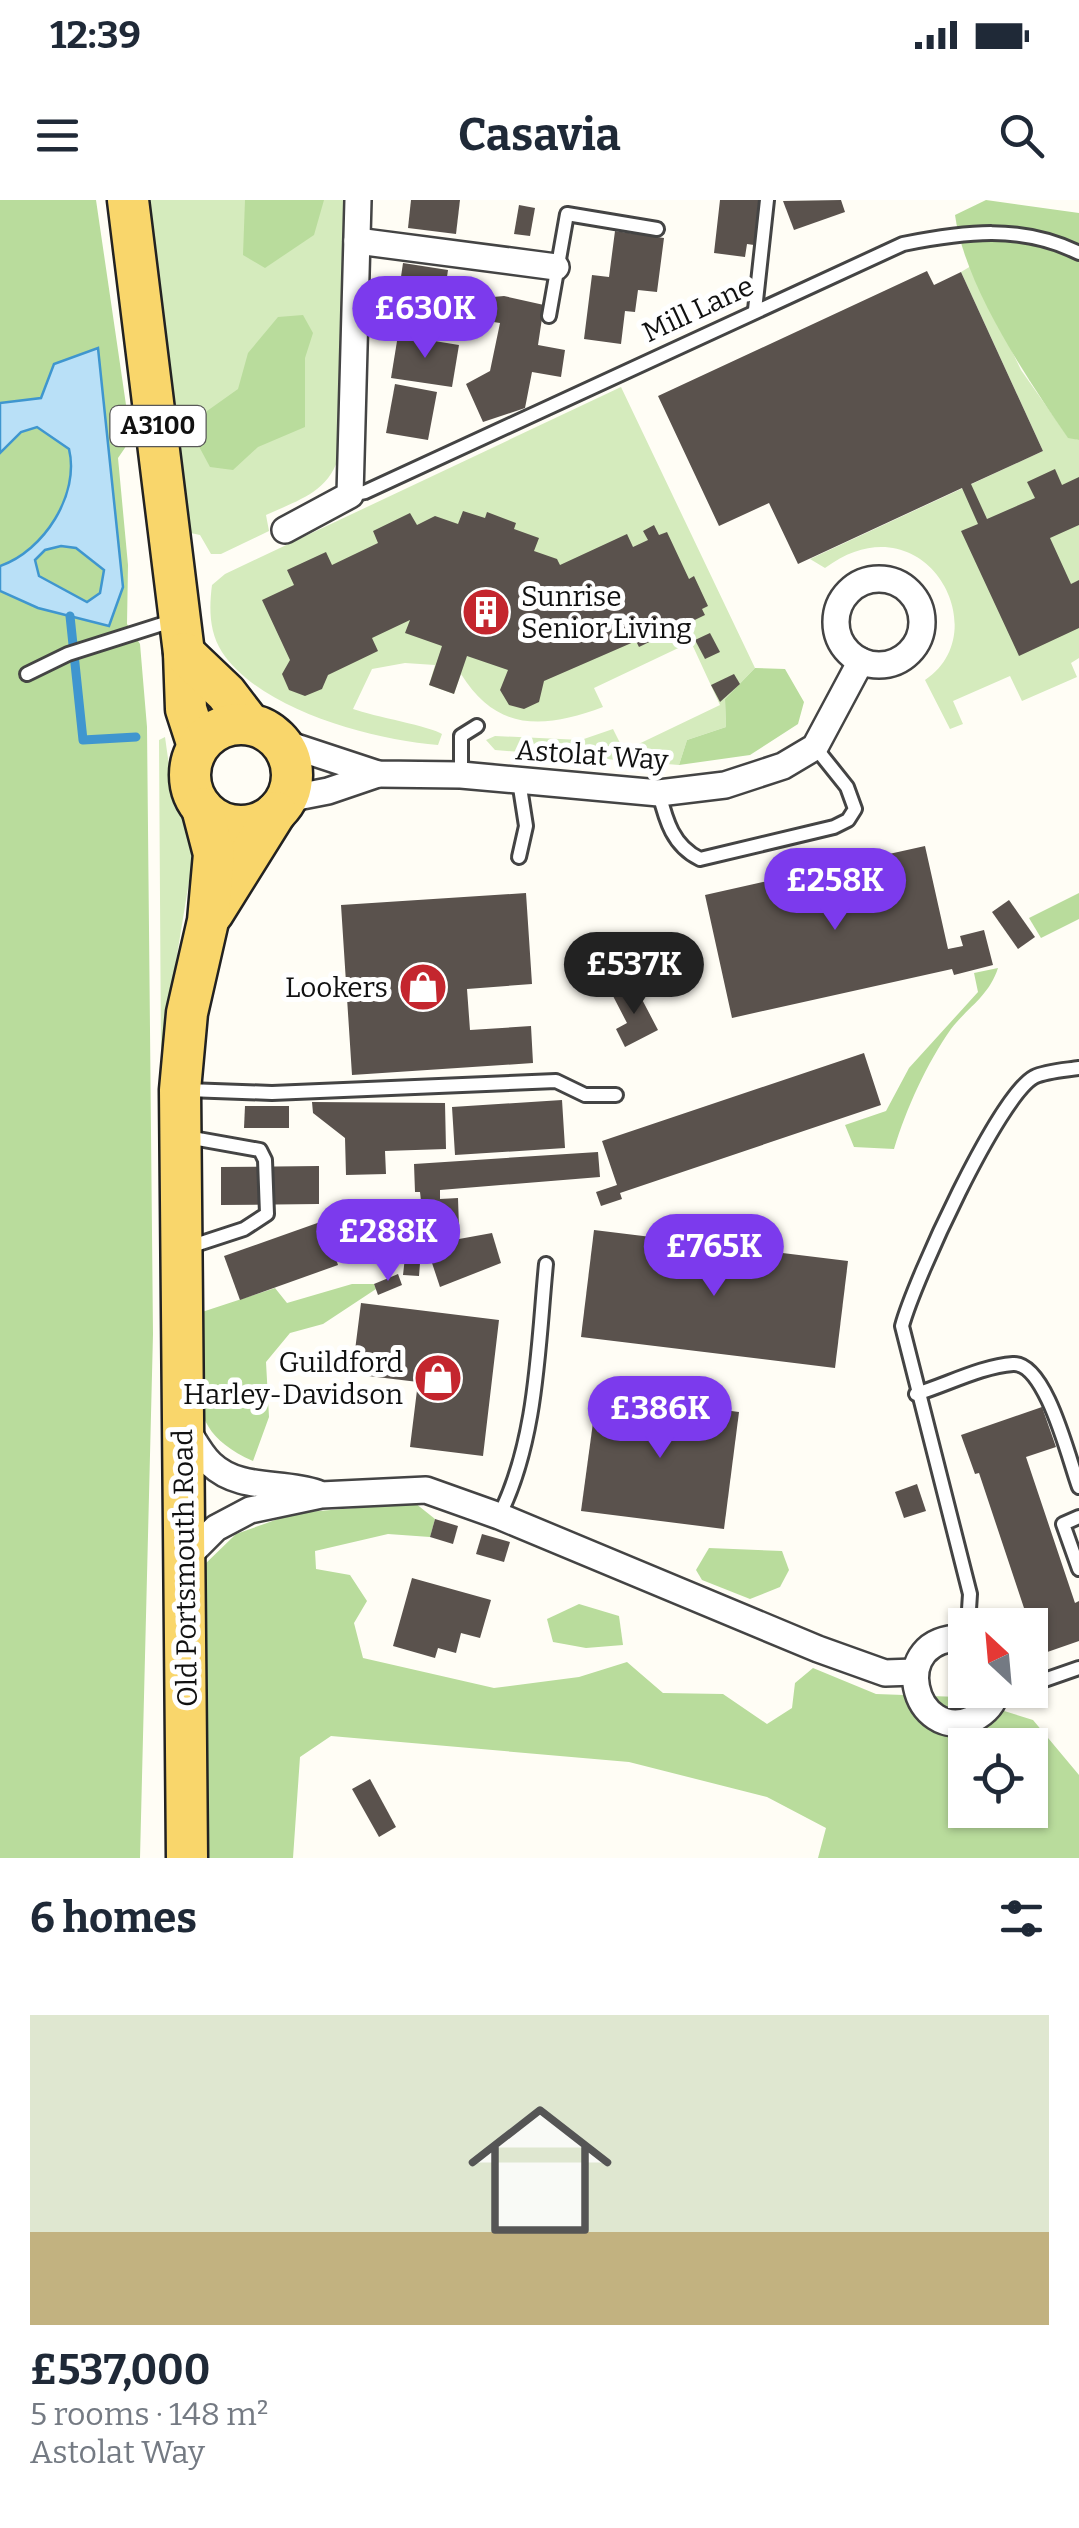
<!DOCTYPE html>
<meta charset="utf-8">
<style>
body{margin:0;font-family:Bitter,serif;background:#f6f6f7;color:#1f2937;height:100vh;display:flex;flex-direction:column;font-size:38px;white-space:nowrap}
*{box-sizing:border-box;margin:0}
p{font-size:32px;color:#747a83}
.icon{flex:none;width:55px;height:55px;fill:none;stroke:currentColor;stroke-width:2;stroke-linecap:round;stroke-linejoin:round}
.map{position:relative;height:1658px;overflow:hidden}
.side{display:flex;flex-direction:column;background:#fff;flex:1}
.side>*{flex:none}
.needle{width:65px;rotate:334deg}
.tools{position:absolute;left:948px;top:1408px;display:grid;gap:20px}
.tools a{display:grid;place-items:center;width:100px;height:100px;border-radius:0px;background:#fff;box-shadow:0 2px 8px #0004;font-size:50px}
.price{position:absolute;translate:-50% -85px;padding:0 22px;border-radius:35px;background:#7c3aed;color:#fff;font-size:32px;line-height:65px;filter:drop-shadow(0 2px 5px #0008)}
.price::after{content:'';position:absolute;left:50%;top:60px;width:30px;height:22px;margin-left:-15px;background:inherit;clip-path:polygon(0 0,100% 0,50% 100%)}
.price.selected{background:#222;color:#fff}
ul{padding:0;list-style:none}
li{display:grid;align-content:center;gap:20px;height:530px;padding:0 30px}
li span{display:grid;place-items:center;height:310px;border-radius:0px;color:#555}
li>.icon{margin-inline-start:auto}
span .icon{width:180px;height:180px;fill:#fffc;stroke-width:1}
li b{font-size:42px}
h2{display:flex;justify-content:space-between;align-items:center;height:120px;padding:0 30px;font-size:42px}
.status{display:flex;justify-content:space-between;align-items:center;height:70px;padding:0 50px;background:#fff;direction:ltr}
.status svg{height:28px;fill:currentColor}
header{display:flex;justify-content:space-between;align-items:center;height:130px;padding:0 30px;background:#fff;font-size:45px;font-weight:700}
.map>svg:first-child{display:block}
.green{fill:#d5ebbd}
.forest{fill:#b9dc9c;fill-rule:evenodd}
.water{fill:#b9e0f7;stroke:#3f96cf;stroke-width:2.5;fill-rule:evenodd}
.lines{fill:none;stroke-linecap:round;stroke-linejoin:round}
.stream{stroke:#3f96cf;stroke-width:9}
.building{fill:#5a524d}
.lane-casing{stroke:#444;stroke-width:18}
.street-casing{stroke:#444;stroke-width:30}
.primary-casing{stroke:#222;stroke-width:45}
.lane{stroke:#fff;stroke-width:12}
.street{stroke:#fff;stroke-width:25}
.primary{stroke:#f9d66b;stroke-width:40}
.labels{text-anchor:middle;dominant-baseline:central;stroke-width:10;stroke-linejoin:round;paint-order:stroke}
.shield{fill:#fff;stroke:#585858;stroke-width:2.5}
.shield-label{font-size:25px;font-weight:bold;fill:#111}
.street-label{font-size:28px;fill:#111;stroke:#fff}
.poi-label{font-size:28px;fill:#111;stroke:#fff;text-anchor:end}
</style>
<div class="status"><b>12:39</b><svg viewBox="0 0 49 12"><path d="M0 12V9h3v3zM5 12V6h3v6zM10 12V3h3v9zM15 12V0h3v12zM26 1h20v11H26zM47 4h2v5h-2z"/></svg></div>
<header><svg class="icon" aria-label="menu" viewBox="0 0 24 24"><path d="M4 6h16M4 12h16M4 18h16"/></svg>Casavia<svg class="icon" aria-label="search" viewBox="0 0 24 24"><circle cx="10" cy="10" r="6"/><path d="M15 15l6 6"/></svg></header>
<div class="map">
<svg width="1079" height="1658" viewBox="0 0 1079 1658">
<rect width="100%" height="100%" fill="#fffdf5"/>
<g class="green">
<path d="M146,0h206l-14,259c-11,34 -42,42 -72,56l3,16 -48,23h-10l-11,-19 -14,-3z"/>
<path d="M971,66l50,104 47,67 11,3v218l-8,5 6,14 -55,24 -12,-25 -57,25 10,23 -13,5 -25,-49c74,-49 -2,-185 -100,-112l-15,-9 233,-108 -82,-179z"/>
<path d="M621,187l134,281 -30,31 1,28 -39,13 -8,25 -184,-15 -9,-10 9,-4 86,4 32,-11 11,22 96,-46 -29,-63 -97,46 9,19c-59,22 -106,25 -142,-33l-7,20 -25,-9 6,-20 -30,-2 -33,6 -19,40c19,7 80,18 89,25l-4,11c-65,-5 -178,-35 -216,-93 -13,-20 -13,-44 -10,-67l13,-11z"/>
<path d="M165,537l7,50 23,58 -34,208 -2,-313z"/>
</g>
<g class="forest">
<path d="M0,0h96l35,239 -13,19 10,107 -1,59 13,20 7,83 6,607 -13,524h-140v-1267l38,17 70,18 -10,-278 -57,50 -41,5z"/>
<path d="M245,0h79l-10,35 -49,33 -22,-13z"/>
<path d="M986,0l93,13v227l-11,-2c-41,-60 -103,-151 -113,-223z"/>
<path d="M303,115l10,18 -8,25v69l-47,20 -25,23 -23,-3 -14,-26 4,-25 38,-27 10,-36 30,-36z"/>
<path d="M37,227l33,22c10,45 -26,102 -70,117v-113l21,-21z"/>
<path d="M61,346l15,2 28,22 -4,23 -13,9 -48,-26 -4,-16 10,-10z"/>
<path d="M755,468l30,1 19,33 -6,22 -48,31 -71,10 8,-25 39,-13 -1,-28z"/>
<path d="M1079,693v26l-38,19 -12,-20z"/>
<path d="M998,768c-9,28 -30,39 -47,61 -24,34 -45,80 -57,120l-40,-2 -9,-22 41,-14 23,-43 69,-76 -4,-19z"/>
<path d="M352,1084h22l2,5 -53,35 -33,9 -24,29 3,55 -16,44c-74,-33 -52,-78 -51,-149l73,-24 12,15z"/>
<path d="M415,1303l20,16 -5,18 -42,-3 -73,17 1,18 34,6 17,26 -13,22 9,35 131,30 85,-11 48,-15 36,31 60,1 44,30 25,-16 3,-25 18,-15 63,26 83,3 74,23 46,55v83h-261l8,-30 -59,-31 -138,-35 -298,-26 -31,21 -7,101h-94l3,-291 34,-33 59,-21zM965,1545h65v65h-65z"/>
<path d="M709,1348l73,3 7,19 -9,17 -30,12 -48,-19 -6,-10z"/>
<path d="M579,1404l40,12 4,29 -37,3 -33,-6 -6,-23z"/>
</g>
<path class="water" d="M98,148l25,239 -14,39 -71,-18 -38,-17v-25c44,-15 80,-72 69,-117l-32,-22 -16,5 -21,21v-50l41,-5 13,-34zM61,346l15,2 28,22 -4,23 -13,9 -48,-26 -4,-16 10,-10z"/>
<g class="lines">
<path class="stream" d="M70,416l13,124 53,-3"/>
</g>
<g class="building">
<path d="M411,0h49l-4,34 -48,-6z"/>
<path d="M720,0h40l-6,45 -7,-1 -2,13 -31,-4z"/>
<path d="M841,0l4,12 -51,18 -11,-29z"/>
<path d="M519,5l16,3 -5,28 -16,-2z"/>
<path d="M615,31l49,7 -7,54 -19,-2 -3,22 -10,-1 -4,33 -37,-5 8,-64 17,2z"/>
<path d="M403,63l45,7 -6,41 -45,-7z"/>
<path d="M927,71l7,14 27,-13 82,179 -72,33 16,35 48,-21 -8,-16 28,-13 7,16 17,-8v48l-29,13 21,46 8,-4v48l-60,28 -58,-125 17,-7 -16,-36 -164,76 -29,-61 -50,23 -61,-130z"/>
<path d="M504,96l40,9 -6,40 27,5 -4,27 -29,-5 -7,36 -42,14 -17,-38 24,-13 10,-48 -13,-2 6,-24z"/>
<path d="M398,135l61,10 -7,42 -61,-9z"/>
<path d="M395,184l42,8 -9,48 -42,-7z"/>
<path d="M463,311l22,7 2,-6 29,11 -2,6 25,9 -5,13 23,8 3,6 67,-31 6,13 15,-7 -5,-9 11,-6 5,10 8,-3 22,47 5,-3 14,30 -6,3 3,6 -66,32 -3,-6 -92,40 -5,21 -15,7 -15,-4 -9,-15 8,-20 -41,-14 -13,38 -25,-9 13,-39 -37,-13 5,-13 -38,18 6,13 -50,24 -6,14 -17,7 -16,-6 -7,-16 8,-14 -28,-60 32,-15 -7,-15 39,-18 6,13 46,-22 -5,-12 37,-18 7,12 18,-9 23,8z"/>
<path d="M710,433l10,19 -15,7 -10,-19z"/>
<path d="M734,474l6,10 -20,18 -9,-17z"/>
<path d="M925,646l23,103 15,-3 -3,-10 24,-6 9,35 -39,10 -2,-6 -220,49 -27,-123z"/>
<path d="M526,693l6,91 -65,5 3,41 61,-4 2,37 -181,12 -11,-170z"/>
<path d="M1009,700l26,37 -17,12 -26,-37z"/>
<path d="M635,786l23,44 -33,17 -9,-18 11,-6 -14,-27z"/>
<path d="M864,853l17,52 -261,88 2,6 -21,7 -5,-14 21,-7 -15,-44z"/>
<path d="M562,900l3,48 -110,7 -3,-48z"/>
<path d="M312,902l133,1 1,46 -61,2 1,23 -40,1 -1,-37 -32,-25z"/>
<path d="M245,906h44v22h-45z"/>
<path d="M598,952l2,25 -160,13v9l18,-1 1,30 -27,1v9l-10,1 -3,37 -16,-1 5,-45h5l-2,-29h10l-1,-9h-5l-1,-28z"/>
<path d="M319,966v38l-98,1v-38z"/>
<path d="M323,1021l15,44 -98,35 -16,-44z"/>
<path d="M594,1030l254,31 -13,107 -254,-31z"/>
<path d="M492,1033l9,30 -61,24 -14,-42z"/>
<path d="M398,1074l4,11 -24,10 -4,-11z"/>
<path d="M361,1103l138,17 -16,136 -73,-9 8,-65 -66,-8z"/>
<path d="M597,1193l142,19 -15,117 -143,-18z"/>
<path d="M1042,1207l14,40 -30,10 49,146 4,-2v40l-46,16 -3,-32h-15l13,-5 -49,-147 -4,1 -14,-39z"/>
<path d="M917,1284l9,27 -22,7 -9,-26z"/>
<path d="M435,1319l23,7 -5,18 -23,-7z"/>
<path d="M482,1334l28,8 -6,20 -28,-8z"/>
<path d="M412,1378l79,22 -11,38 -19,-5 -5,20 -18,-5 -3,10 -42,-12z"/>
<path d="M370,1579l26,48 -17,10 -27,-48z"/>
</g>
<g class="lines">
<g class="lane-casing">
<g id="lane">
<path d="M755,110l12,-110"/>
<path d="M549,116l18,-102 90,15"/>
<path d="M350,295l15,-3 538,-248c61,-12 118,-20 176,9"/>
<path d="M27,474l41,-20 107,-34"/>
<path d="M461,575v-39l16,-10"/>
<path d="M659,593c7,28 14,53 41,66l134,-32 14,-7 7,-11 -8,-22 -32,-40"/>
<path d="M519,657l7,-31 -7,-45"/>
<path d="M187,890l85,3 284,-12 29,14h31"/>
<path d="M187,937l73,13 5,10 2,54 -23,15 -55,18"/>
<path d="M916,1194c30,-9 66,-28 97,-30 33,-2 56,96 66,123"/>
<path d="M499,1316c38,-75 39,-170 47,-252"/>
<path d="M1079,1317l-16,7 16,45"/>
<path d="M968,1425l2,-31 -68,-268c12,-45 96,-229 132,-249 12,-6 32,-7 45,-9"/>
<path d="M1030,1485l49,-17"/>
</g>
</g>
<g class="street-casing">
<g id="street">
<path d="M357,41l199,26"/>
<path d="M285,330l65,-35 8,-295"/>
<circle cx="879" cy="422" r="43"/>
<path d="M281,542l97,32 83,1 198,18 66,-8 58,-19 32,-19 46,-86"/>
<path d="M287,599l41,-8 50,-17"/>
<path d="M184,1225c8,12 16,29 27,39 28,27 71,17 106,29"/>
<path d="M186,1358l30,-30 34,-18 71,-15 105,-5 73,26 319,133 67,24 30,-1"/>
<path d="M965,1438c-81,-3 -51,107 8,81 12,-6 21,-16 24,-29"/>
</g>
</g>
<g class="primary-casing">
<g id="primary">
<path d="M128,0l56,453 2,56 12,37"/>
<path d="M184,453l42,40 23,30"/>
<circle cx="241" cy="575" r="51"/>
<path d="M213,713l63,-101"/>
<path d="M187,1658l-7,-768 7,-77 21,-92 6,-67 -12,-46"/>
</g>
</g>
<use href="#lane" class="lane"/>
<use href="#street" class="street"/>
<use href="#primary" class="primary"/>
</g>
<defs>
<g id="building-disc" transform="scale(2.5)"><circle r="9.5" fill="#c4262e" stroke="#fff"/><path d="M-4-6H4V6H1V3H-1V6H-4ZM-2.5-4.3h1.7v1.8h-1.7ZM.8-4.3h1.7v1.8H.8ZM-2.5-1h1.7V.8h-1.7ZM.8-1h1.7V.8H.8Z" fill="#fff"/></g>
<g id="shop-disc" transform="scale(2.5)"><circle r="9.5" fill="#c4262e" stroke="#fff"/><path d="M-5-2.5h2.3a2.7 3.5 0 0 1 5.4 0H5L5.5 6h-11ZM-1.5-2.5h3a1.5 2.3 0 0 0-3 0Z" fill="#fff"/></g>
</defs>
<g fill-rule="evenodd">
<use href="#building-disc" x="486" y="412"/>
<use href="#shop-disc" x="423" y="787"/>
<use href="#shop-disc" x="438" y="1178"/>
</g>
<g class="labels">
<rect class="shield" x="110.5" y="206" width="95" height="40" rx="8"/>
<g class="shield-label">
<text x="158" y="226">A3100</text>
</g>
<g class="street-label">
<text transform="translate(698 109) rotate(-25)">Mill Lane</text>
<text transform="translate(592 555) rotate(4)">Astolat Way</text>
<text transform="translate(185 1368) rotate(-91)">Old Portsmouth Road</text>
</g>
<g class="poi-label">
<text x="521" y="396" text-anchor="start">Sunrise<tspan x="521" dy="32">Senior Living</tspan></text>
<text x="388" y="787">Lookers</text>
<text x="403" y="1162">Guildford<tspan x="403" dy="32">Harley-Davidson</tspan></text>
</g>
</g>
</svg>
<div class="tools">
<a><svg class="needle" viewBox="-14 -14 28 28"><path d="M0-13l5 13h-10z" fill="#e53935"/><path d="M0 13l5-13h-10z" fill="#747a83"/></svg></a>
<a><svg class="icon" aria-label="locate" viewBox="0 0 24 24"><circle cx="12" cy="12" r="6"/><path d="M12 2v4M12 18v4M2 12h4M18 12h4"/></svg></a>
</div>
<b class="price" style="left:425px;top:161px">£630K</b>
<b class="price" style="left:835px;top:733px">£258K</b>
<b class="price selected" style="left:634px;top:817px">£537K</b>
<b class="price" style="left:388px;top:1084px">£288K</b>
<b class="price" style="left:714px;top:1099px">£765K</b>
<b class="price" style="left:660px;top:1261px">£386K</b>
</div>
<section class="side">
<h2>6 homes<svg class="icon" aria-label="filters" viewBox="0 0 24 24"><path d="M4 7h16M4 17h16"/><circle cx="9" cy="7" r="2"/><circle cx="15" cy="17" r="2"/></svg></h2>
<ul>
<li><span style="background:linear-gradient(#dfe7d0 70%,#c2b280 0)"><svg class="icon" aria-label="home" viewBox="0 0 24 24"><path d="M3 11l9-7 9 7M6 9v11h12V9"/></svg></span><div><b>£537,000</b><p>5 rooms · 148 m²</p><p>Astolat Way</p></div></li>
</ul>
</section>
